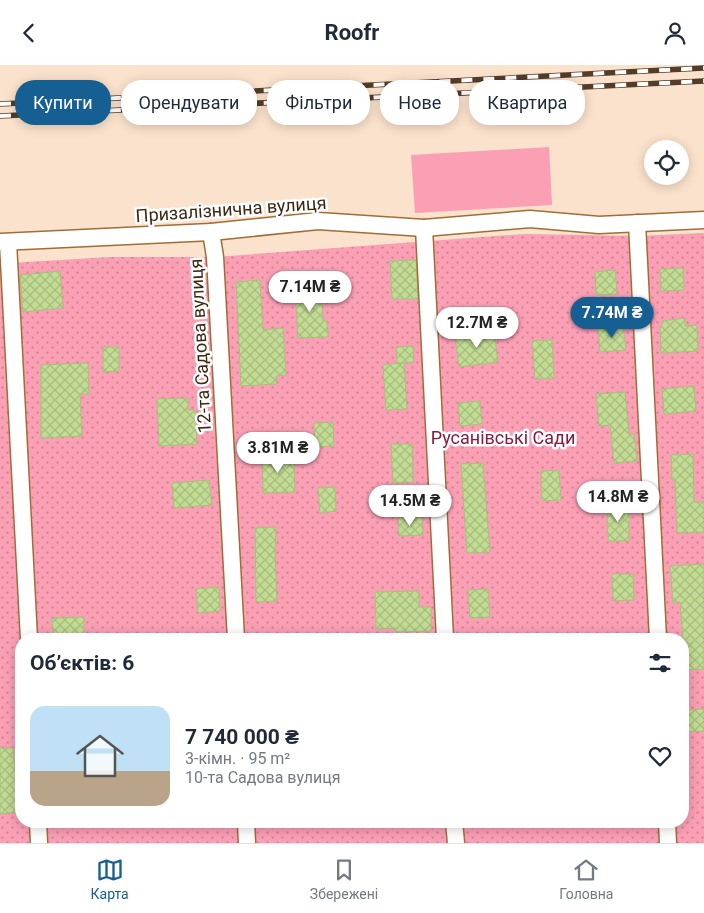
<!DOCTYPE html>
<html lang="uk">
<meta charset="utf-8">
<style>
body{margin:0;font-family:Roboto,sans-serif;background:#f2f2f3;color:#1f2937;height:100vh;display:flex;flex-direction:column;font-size:19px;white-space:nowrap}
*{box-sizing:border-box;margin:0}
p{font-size:16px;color:#747a83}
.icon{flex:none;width:28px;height:28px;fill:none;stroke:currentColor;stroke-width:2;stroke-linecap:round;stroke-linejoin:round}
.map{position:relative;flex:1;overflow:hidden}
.sheet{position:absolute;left:15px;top:568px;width:674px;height:195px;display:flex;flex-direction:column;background:#fff;border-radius:20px;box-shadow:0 2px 12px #0003}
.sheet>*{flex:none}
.top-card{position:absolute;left:15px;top:15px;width:675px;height:45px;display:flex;gap:10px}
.controls{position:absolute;left:644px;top:75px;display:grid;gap:10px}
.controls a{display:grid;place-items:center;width:45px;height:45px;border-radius:50%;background:#fff;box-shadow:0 2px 12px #0003;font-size:25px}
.price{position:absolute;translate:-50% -42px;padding:0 11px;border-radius:18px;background:#fff;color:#222;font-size:16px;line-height:32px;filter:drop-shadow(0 1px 2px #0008)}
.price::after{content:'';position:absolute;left:50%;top:30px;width:15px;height:11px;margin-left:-8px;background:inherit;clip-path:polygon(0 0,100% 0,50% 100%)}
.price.active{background:#155f93;color:#fff}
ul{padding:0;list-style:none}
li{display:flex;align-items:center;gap:15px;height:125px;padding:0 15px}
li span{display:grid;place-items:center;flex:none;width:140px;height:100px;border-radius:15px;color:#555}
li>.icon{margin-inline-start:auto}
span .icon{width:60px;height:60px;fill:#fffc;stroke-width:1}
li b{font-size:21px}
h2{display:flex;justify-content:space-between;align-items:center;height:60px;padding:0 15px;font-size:21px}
.pill{padding:0 18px;border-radius:20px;background:#fff;box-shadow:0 2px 12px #0003;font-size:18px;line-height:45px}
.pill.active{background:#155f93;color:#fff}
header{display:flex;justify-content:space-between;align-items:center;height:65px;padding:0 15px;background:#fff;font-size:22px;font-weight:700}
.tab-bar{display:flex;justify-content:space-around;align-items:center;height:70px;border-top:1px solid #e0e1e3;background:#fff;font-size:14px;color:#747a83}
.tab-bar a{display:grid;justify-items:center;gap:2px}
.tab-bar .active{color:#155f93}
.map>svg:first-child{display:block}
.grass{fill:url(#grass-dots);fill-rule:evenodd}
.park{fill:#fb9fb5}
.building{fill:url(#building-cross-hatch);stroke:#a8c17a}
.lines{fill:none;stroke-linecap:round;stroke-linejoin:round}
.minor-casing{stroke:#a26d35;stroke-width:19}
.minor{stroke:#fff;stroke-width:16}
.rail-casing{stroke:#543d26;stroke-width:5.5}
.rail{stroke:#fff;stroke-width:4;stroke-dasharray:11;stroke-linecap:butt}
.labels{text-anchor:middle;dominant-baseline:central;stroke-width:5;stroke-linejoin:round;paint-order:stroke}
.street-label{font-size:18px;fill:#3e2710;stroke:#fff}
.park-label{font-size:18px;fill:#871b42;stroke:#fff}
</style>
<header><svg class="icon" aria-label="back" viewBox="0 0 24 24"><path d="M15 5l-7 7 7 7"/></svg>Roofr<svg class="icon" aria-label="person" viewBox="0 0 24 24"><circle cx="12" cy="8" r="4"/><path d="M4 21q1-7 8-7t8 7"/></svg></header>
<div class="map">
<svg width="704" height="778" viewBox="0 0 704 778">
<defs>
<pattern id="grass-dots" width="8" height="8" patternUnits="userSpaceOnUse" patternTransform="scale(1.25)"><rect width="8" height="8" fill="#fb9fb5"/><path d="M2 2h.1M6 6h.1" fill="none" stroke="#cd8292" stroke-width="1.8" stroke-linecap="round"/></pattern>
<pattern id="building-cross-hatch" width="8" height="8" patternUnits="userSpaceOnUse" patternTransform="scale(1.25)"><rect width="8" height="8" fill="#c2dc94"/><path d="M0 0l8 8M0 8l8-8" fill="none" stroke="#a8bd7f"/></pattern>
</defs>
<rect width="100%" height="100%" fill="#fbe2cc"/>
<path class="grass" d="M704,168v610h-704v-582l10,2 100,-6h105l310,-23 113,2zM21,574h661v182h-661z"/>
<path class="park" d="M549,82l3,58 -137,8 -4,-58z"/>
<g class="building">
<path d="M416,195l2,39h-26l-2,-38z"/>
<path d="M683,203l1,22 -23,1 -1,-22z"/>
<path d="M615,205l2,24 -21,1 -1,-23z"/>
<path d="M60,206l3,37 -40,4 -3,-37z"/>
<path d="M260,215l3,50 20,-2 3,47 -10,1 1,8 -36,2 -5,-104z"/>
<path d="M321,221l2,35h4l1,16 -30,1 -3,-50z"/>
<path d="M685,253v8l12,-1 1,26 -37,2 -1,-26h2v-6z"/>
<path d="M623,260l3,25 -26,2 -2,-25z"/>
<path d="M494,266l4,31 -39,5 -4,-30z"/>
<path d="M552,275l2,38 -19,1 -3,-38z"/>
<path d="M413,281l1,16 -10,1 3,46 -21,1 -3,-45 19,-2h-5l-1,-16z"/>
<path d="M103,282h16v24l-16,1z"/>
<path d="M88,298l1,31h-9l2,42 -41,2v-73z"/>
<path d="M694,321l2,25 -32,3 -2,-25z"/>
<path d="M625,327l4,42h5l3,27 -23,2 -4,-38 -11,1 -3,-32z"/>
<path d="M188,333v12h7l2,34 -38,2 -2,-47z"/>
<path d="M480,336l2,23 -22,2 -2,-23z"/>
<path d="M333,357l1,24 -19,1 -1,-24z"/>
<path d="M391,379h21l1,38 -20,1z"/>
<path d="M693,389l1,48h10v30l-27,1 -2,-53h-3l-1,-25z"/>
<path d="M294,390l1,37 -32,1 -1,-37z"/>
<path d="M483,398l7,89 -23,1 -6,-89z"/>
<path d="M559,405l2,30 -19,1 -1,-30z"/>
<path d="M209,415l3,25 -38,3 -2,-25z"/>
<path d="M335,422l1,24 -16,2 -2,-25z"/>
<path d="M629,439v37h-21l-1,-36z"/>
<path d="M422,452l1,18 -24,1 -1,-18z"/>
<path d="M276,462l-1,26 2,48 -21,1 -1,-74z"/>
<path d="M704,499v105l-19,1 -5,-68 -7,1 -3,-37z"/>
<path d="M612,509h21l1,26 -21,1z"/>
<path d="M219,522l1,24 -22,2 -2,-24z"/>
<path d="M488,524l2,28 -20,1 -2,-28z"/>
<path d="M419,526v16h12v24l-36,1v-4l-19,1 -1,-37z"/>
<path d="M84,552v22h-31l-1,-21z"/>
<path d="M704,644v22l-17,1 -1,-22z"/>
<path d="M0,683h13l6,64 -19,2z"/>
</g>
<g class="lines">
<g class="minor-casing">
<g id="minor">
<path d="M637,158l21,416"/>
<path d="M424,163l21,411"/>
<path d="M211,167l4,25 21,382"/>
<path d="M0,177l211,-10 107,-11 106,7 106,-9 69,6 105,-5"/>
<path d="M8,177l21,397"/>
<path d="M38,756l1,22"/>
<path d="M246,756l1,22"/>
<path d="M454,756l2,22"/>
<path d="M667,756l1,22"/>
</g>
</g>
<use href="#minor" class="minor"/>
<g class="rail-casing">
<g id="rail">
<path d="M0,39l704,-36"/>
<path d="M0,51l704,-35"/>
</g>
</g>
<use href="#rail" class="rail"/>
</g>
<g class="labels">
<g class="street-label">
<text transform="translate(231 144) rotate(-4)">Призалізнична вулиця</text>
<text transform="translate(200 281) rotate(-93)">12-та Садова вулиця</text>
</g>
<g class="park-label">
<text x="503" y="372">Русанівські Сади</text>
</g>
</g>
</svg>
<div class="controls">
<a><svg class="icon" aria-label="locate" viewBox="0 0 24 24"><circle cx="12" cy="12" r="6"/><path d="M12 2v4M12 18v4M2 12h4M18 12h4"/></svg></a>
</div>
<b class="price" style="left:310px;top:248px">7.14M ₴</b>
<b class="price active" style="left:612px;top:274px">7.74M ₴</b>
<b class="price" style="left:477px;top:284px">12.7M ₴</b>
<b class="price" style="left:278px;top:409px">3.81M ₴</b>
<b class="price" style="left:618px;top:458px">14.8M ₴</b>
<b class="price" style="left:410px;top:462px">14.5M ₴</b>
<div class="top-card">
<a class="pill active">Купити</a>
<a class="pill">Орендувати</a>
<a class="pill">Фільтри</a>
<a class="pill">Нове</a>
<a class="pill">Квартира</a>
</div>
<section class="sheet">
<h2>Об’єктів: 6<svg class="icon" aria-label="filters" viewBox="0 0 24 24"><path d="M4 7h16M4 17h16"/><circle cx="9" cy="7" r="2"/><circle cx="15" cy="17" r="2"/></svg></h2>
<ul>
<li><span style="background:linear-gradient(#bfe0f5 65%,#b9a48a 0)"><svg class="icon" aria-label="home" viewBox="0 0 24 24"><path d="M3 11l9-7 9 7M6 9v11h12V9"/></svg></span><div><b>7 740 000 ₴</b><p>3-кімн. · 95 m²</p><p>10-та Садова вулиця</p></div><svg class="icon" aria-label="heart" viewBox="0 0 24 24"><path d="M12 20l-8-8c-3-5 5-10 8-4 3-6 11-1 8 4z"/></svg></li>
</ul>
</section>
</div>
<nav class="tab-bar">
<a class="active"><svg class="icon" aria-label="map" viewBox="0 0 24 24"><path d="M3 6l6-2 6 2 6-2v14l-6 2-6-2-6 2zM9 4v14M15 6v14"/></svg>Карта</a>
<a><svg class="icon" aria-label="saved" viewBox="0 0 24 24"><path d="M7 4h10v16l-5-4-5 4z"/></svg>Збережені</a>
<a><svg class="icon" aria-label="home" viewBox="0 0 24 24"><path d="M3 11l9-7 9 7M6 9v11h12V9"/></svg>Головна</a>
</nav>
